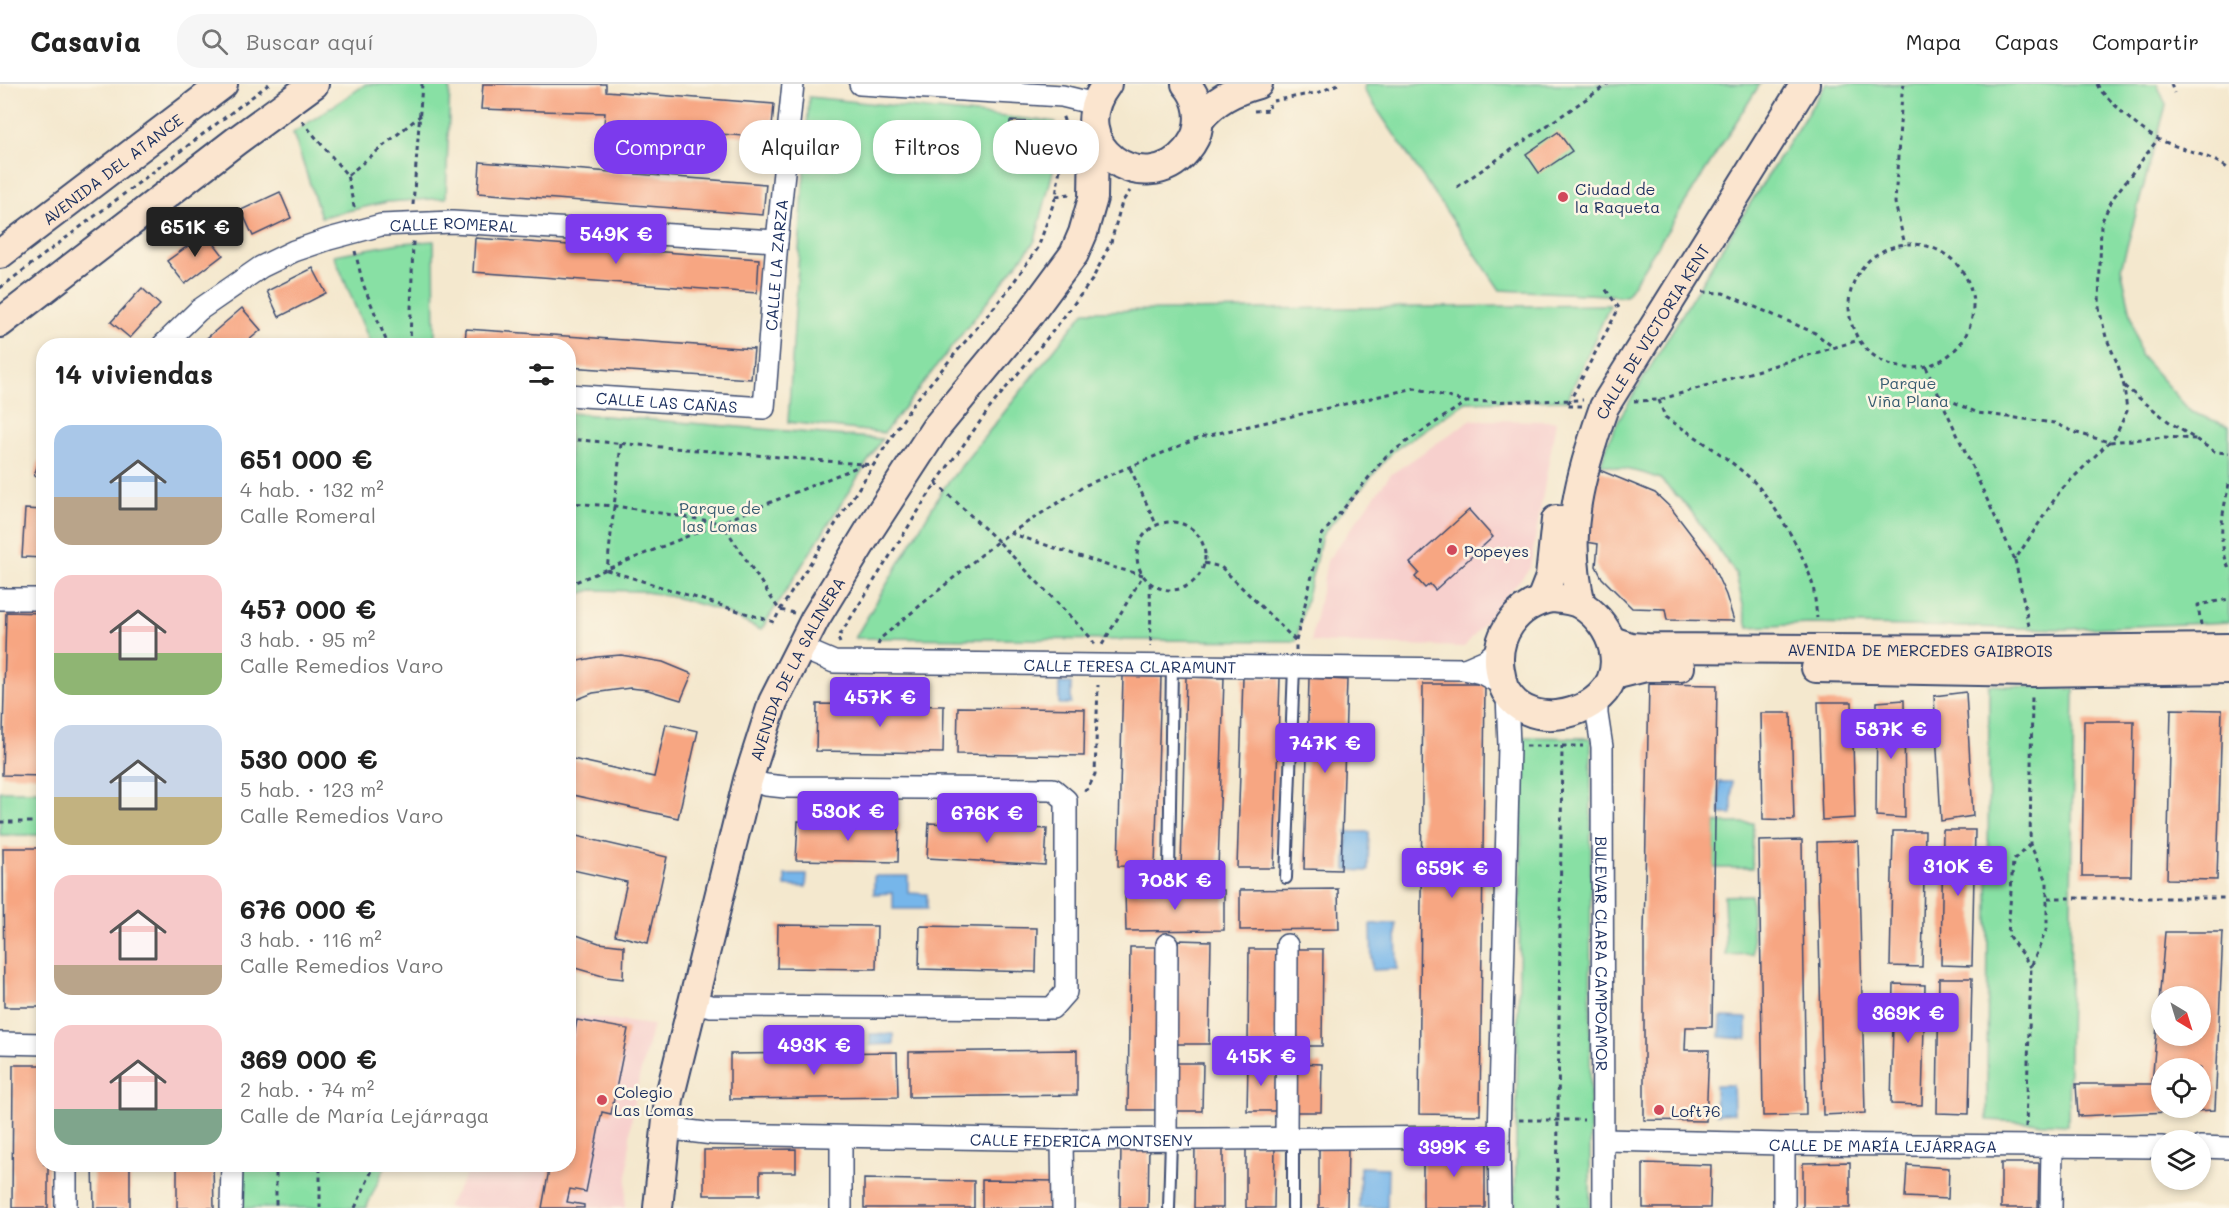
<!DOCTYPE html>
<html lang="es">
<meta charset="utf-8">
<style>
body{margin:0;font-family:Mali,sans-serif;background:#f6f6f6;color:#222;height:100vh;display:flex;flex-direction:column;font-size:22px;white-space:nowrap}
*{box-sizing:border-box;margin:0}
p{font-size:20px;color:#767676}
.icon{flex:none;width:33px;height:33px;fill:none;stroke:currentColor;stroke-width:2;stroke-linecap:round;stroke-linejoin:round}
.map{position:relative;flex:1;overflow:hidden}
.panel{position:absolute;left:36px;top:254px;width:540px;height:834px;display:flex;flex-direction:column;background:#fff;border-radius:24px;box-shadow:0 3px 9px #0003}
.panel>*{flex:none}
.guide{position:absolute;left:594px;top:36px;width:570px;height:54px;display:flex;gap:12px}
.needle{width:39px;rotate:142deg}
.buttons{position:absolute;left:2151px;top:902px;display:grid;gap:12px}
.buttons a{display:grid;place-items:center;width:60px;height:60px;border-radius:50%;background:#fff;box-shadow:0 3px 9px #0003;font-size:30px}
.price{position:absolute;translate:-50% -51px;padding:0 14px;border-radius:6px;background:#7c3aed;color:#fff;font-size:20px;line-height:39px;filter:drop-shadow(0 2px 3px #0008)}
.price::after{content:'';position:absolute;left:50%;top:36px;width:18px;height:14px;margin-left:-9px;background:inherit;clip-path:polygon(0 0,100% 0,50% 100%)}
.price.active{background:#222;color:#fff}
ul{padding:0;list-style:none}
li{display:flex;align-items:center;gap:18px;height:150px;padding:0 18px}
li span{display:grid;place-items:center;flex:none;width:168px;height:120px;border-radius:18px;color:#555}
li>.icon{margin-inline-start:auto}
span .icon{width:72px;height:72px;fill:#fffc;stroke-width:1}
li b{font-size:26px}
h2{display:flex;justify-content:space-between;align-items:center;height:72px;padding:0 18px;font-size:26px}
.chip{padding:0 21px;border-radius:24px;background:#fff;box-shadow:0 3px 9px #0003;font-size:21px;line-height:54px}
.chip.active{background:#7c3aed;color:#fff}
header{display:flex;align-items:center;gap:36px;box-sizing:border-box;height:84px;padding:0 30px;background:#fff;border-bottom:2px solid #e0e0e0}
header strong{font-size:28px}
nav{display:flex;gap:33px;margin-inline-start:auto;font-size:21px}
.search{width:420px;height:54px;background:#f6f6f6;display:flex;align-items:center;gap:15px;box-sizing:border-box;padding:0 21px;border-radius:24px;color:#767676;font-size:22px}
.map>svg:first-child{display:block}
.built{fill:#f7d0cd}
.green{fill:#88e0a4;stroke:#528881;stroke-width:1.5}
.water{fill:#76b6ea;stroke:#4872a4;stroke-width:1.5}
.building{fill:#f7a682;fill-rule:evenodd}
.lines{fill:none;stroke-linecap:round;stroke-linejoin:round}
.lane-casing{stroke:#3c4b6f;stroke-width:14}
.street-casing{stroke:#3c4b6f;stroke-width:24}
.secondary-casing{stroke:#3c4b6f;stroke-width:32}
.path{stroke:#3c4b6f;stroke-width:3;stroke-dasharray:4.5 4.5;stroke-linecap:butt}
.lane{stroke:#fff;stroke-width:10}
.street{stroke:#fff;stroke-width:21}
.secondary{stroke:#fbe5cf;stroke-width:28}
.poi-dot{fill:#d1495b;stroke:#fcf5e5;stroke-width:2}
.labels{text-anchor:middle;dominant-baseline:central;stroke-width:5;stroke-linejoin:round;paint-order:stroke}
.street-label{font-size:16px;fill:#1b2f5e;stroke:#fcf5e5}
.poi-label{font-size:16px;fill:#1b2f5e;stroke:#fcf5e5;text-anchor:start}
.park-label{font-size:16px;fill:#365b70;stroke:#fcf5e5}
</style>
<header>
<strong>Casavia</strong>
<div class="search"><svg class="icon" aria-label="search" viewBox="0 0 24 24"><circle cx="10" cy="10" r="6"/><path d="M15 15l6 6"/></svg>Buscar aquí</div>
<nav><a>Mapa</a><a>Capas</a><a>Compartir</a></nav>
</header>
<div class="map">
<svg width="2229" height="1124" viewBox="0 0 2229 1124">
<rect width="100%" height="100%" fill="#fcf5e5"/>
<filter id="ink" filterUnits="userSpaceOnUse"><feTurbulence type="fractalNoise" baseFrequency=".0167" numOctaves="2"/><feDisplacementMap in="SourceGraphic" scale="12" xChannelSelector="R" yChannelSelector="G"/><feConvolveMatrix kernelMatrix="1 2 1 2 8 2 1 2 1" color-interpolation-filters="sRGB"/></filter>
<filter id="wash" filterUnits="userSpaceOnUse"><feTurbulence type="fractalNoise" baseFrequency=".008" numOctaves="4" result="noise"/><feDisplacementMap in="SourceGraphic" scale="24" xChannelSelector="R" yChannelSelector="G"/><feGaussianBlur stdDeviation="1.35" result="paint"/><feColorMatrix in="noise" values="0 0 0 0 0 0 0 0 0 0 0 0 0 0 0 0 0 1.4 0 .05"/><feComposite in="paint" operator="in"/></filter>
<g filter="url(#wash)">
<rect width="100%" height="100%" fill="#f4e8ce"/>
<g class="built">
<path d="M1471,336l85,1 -26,147 -66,79 -153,-5 16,-81 63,-86z"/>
<path d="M569,931l84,10 -14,53 -8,44 -6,86h-179l27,-44h95z"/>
</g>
<g class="green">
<path d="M366,0h84l-4,114 -59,4 -66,15 -28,-84z"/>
<path d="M1365,0h395l-134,212 -126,-6 -136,-200z"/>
<path d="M1826,0h331l9,21 -45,163 19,87 51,57 38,14v196l-163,7 -256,-5 -62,3 -12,-53 -48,-67 -28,-28 -17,-6 -42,-9 8,-24 11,-23 112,-185z"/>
<path d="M809,13l246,25v41l-20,78 -151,192 -96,-11z"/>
<path d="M434,157l1,104h-64l-37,-90 66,-12z"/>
<path d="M1610,221l-43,95 -101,2 -73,49 -71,84 -26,106 -441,-3 88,-149 142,-178z"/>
<path d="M569,329l313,26 -121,191 -42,-20 -45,-13 -34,-6 -48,-1 -23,7z"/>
<path d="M1989,601l85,4 -6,435 -81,-4z"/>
<path d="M1523,653l68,1 -1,470h-75z"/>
<rect x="0" y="707" width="43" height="44"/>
<path d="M1715,739h38l-1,45h-38z"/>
<path d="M1751,811l2,59 -27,1 -2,-59z"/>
<path d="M244,1080h142l-20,44h-123z"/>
</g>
<g class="water">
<path d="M879,596h11v18h-12z"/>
<rect x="1059" y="599" width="12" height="21"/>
<path d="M1719,698h13v32h-12z"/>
<path d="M1347,748h22l-1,39 -22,-1z"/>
<path d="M785,791h22l-1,12 -21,-1z"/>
<path d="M874,792h34v17l19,1v15h-34v-16l-19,1z"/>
<path d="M1396,840l1,45 -25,1 -1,-45z"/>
<path d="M1721,933l26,1v21l-27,-2z"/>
<path d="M870,950h24v10l-24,1z"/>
<path d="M1715,1001h18l1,28 -18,1z"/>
<path d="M1360,1083l28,1 -1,40h-28z"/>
</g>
<g id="blocks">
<g class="building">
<path d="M483,0h123v7l168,13 -3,34 -167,-13 1,-12 -124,-4z"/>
<path d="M1010,37l20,1 -1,2 20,2 -2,24 -27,-1 -1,5 -12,-1z"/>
<path d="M1558,48l14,19 -33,22 -13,-19z"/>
<path d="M480,78l286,22 -3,31 -285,-22z"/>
<path d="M280,108l11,26 -38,18 -12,-26z"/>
<path d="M206,149l17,22 -38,29 -18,-23z"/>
<path d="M475,154l284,21 -2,34 -284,-21z"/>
<path d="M313,184l13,25 -47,24 -12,-26z"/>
<path d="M142,204l18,17 -30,33 -19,-16z"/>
<path d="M242,224l19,22 -18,15h-40l-2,-2z"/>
<path d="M466,245l288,20 -3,30 -183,-12v-22h-103z"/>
<path d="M43,365h1v30l-10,-3z"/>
<path d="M1597,385l58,24 16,15 38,50 17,37 8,26 -67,-1 -2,-11 -33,-1 -30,-30 -6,-12 2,-22 -12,-2z"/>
<path d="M25,425l19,1v48l-22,-1z"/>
<path d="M1469,426l24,27 -58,53 -5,-6 -5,4 -10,-11 4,-4 -9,-10z"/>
<path d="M6,528l38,1v163l-42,-1z"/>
<path d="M621,571l42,7 29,12 -11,26 -33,-10 -18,-2 -37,5 -25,10v-40l29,-6z"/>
<path d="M1123,592l38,1 -6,190 -37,-1z"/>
<path d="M1186,593l38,1 -6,191 -37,-1z"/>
<path d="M1243,593l37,1 -6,190h-37z"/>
<path d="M1309,594l38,2 -6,190 -37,-1z"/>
<path d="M1423,600h62l-5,431 -61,-1z"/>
<path d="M1649,600l68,1 -5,342h-26l-1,23h24l-3,71 -62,-1v-187z"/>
<path d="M1966,608l7,124 -32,5 -7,-125z"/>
<path d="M1904,616l1,118 -29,-2 1,-114z"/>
<path d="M1818,618h34l3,116 -33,2z"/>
<path d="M817,620l127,2 -1,47 -127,-2z"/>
<path d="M958,623l127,2 -1,47 -127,-2z"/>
<path d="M2171,625l51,1 -5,170 -50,-1z"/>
<path d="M1761,629h30l3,107 -31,-1z"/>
<path d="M2084,637h50l-3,155h-49z"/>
<path d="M666,640l32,7 -20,87 -110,-24v-36l86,19z"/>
<path d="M798,737l101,3 -1,38 -102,-2z"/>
<path d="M929,739l118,6 -2,36 -118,-7z"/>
<path d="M1943,746h32l-3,136 -31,-1z"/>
<path d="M1893,747h32l-3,136 -32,-1z"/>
<path d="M568,750l99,23 -19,86 -33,-8 12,-53 -59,-13z"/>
<path d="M1802,756l4,275 -43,1 -4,-275z"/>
<path d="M1858,757l7,272 -42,2 -6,-273z"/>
<path d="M3,764h40l1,159h-40z"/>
<path d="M1338,805l1,40 -99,1v-40z"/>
<path d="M1224,806v40l-98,1 -1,-39z"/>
<path d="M778,841l99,1 -1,43 -99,-1z"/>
<path d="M920,842l117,2 -1,44 -117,-3z"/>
<path d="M568,848l31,11 25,3 -1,33 -17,-2 -38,-11z"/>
<path d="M2165,848h58l-8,178 -137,6 -2,-32h76zM2162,912h38v39h-38zM2162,984h38v39h-38z"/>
<path d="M1178,856l33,1 -2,103h-33z"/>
<path d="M1130,863h28l-1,163h-29z"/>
<path d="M1249,865h28l-1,97h-28z"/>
<path d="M1295,865h28l-1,97h-28z"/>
<path d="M1939,894h33l-3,136 -32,-1z"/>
<path d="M1894,900l31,1 -3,120 -31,-1z"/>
<path d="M577,936l51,9 -17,85 -9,-2 -16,80 -16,-3 -3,13 17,3v3h-42l8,-44h18v-97z"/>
<path d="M1077,966v45l-168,2v-45z"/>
<path d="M897,968l1,45 -168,2v-45z"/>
<path d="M1174,979h29l-1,48h-28z"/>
<path d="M1248,979h28l-1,48h-28z"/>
<path d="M1294,979l28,1 -1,48h-28z"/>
<path d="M13,981h31v99h4v44h-36z"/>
<path d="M1121,1061h28l-1,63h-28z"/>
<path d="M1246,1061h29l-1,63h-28z"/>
<path d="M1195,1062h28v62h-29z"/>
<path d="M1319,1063h29l-1,61h-28z"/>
<path d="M1485,1063v61h-62v-59z"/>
<path d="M796,1065v23h-36v23h-56v-45z"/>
<path d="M1850,1078v46h-47v-45z"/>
<path d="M1643,1079l68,2 -1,43h-67z"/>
<path d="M2001,1079h38l-1,45h-37z"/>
<path d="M93,1080h37v44h-36z"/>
<path d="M177,1080h36l1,44h-37z"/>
<path d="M1907,1081l42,3 -1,31 -43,-2z"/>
<path d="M864,1095l110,2v27h-110z"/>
<path d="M982,1096l74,1 -1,27h-73z"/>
</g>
</g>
</g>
<g filter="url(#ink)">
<use href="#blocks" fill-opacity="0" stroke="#3c4b6f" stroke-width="1.5"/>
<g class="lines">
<g class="lane-casing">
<g id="lane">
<path d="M1169,792l3,-211"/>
<path d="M1286,794l8,-211"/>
<path d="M1169,1124l2,-69"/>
<path d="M1293,1124v-70"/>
</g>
</g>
<g class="street-casing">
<g id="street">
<path d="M860,0l202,12 33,8"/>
<path id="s1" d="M163,261l36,-35 62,-43 33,-16 35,-12 52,-14 71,-3 325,19"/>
<path id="s2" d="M568,311l196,13 13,-167 16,-157"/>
<path d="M0,515h44"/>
<path id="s3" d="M799,563l35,15 631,7"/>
<path d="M1499,565l-13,11 -21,9 16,4 22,12"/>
<path id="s4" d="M1597,615v15l5,33 1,461"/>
<path d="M692,918l19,4 341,2 14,-16v-192l-13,-11 -268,-2 -19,-2 -18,-5"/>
<path d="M0,959l44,1"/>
<path id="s5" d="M665,1044l48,6 349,6 437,-3"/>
<path d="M841,1054v70"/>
<path d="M1286,1054l1,-193"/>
<path d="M1166,1055l1,-195"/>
<path d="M1062,1056l1,68"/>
<path id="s6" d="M1604,1056l180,4 378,3"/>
<path d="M2200,1063l29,1"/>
<path d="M66,1080v44"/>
<path d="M231,1124l1,-44"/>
<path d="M1500,1124l-1,-71 10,-391 -2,-52"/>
<path d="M1784,1124v-64"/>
<path d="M2051,1124l1,-62"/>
</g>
</g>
<g class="secondary-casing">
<g id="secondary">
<path d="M1107,0c-47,62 38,117 79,67 6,-7 11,-15 12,-24 3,-16 -2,-32 -12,-43"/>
<path d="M1199,36c16,-20 34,-29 59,-36"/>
<path id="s7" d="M0,170l223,-170"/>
<path d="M0,239l236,-182 78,-57"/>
<path d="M1552,514c10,1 23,2 31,8 30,20 45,63 17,90 -24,23 -73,29 -93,-3 -5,-6 -5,-14 -7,-22 -6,-35 16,-67 52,-73z"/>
<path d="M1541,516l9,-23 6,-57"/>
<path id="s8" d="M1581,520c-18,-72 -1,-129 23,-197l201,-323"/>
<path id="s9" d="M1612,557l19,6 17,1 385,2 196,-2"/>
<path d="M1816,584l216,4 197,-3"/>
<path d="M1614,591l32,-8h34"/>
<path id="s10" d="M658,1124l11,-109 79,-319 25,-78 42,-83 55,-90 65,-100 94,-114 45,-61 9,-21 10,-35 1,-63"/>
</g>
</g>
<g class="path">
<path d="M1904,0l-2,9 -7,110 10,42"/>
<path d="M2097,0l3,6c18,18 34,36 56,48 24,12 51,15 73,31"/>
<path d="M2171,0l3,9"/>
<path d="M1273,17l47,-9 18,-8"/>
<path d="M1254,27l16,-1 -1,-6"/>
<path d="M302,37l45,54 8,36"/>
<path d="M348,91l73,-60"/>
<path d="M1457,103l151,-103"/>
<path d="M1056,112l14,-2"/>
<path d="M413,121l9,-121"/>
<circle cx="1911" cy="222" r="62"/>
<path d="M355,167l8,33 25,61"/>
<path d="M0,204l269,-204"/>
<path d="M1703,208l20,1 92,40 18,14"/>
<path d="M410,261l3,-104"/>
<path d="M1926,283l89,193"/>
<path d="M2124,302l44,35 47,31 14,1"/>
<path d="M1938,311l40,18 76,10 23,10 32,9 56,-5 31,2"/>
<path d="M1659,316l6,17c29,19 60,38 86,62 22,20 55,78 62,107 2,11 3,22 4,32"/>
<path d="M1634,317l25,-1 200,-60"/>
<path d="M1582,322h-15l52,-98 -15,-21"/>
<path d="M568,355l305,26"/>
<path d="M621,360l-14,126 167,52 6,-12 133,-206 92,-110 33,-46 18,-52 9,-63v-10l-3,-8"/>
<path d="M1130,384l27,58"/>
<path d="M936,399l62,58 88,-56 115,-48 214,-49 51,14 117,-2"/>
<path d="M2229,400c-7,32 -12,53 0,85"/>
<path d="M568,419l48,3 106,17 54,82 4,5 14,3"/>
<circle cx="1171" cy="472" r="34"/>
<path d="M1010,449l102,34 31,8 -41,70"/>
<path d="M1204,479l17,4 75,74"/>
<path d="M1150,499l1,64"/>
<path d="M568,501l299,-122"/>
<path d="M2201,541l-3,-20 31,-6"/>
<path d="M2029,542l-14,-66 45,-69 56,-56 11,-24 -3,-25 -6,-21 -12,-28 -7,-29 2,-85 12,-25 45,-59"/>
<path d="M840,559l-2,-5 98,-155 56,-78 61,-74 39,-51 19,-38 11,-40 8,-11"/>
<path d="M878,561l3,-7 117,-97 94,98 3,7"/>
<path d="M1296,566v-9l26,-106 65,-80 79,-53"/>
<path d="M1526,662h57"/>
<path d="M1084,707l4,-2 7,-15 3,-89"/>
<path d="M0,738h44"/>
<path d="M2030,760l-17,17 -5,74 23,32"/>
<path d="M2048,814h181"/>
<path d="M1519,1036h65"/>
<path d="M2026,1043l5,-160 16,-39v-47l-17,-37 2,-150"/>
<path d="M276,1080v44"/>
<path d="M320,1124v-44"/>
<path d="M355,1124l20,-44"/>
<path d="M1557,1124l5,-462"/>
</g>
<use href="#lane" class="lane"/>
<use href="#street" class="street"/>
<use href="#secondary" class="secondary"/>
</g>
</g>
<g class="poi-dot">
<circle cx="1563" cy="113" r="6"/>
<circle cx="1452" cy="466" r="6"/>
<circle cx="602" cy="1016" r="6"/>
<circle cx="1659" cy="1026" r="6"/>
</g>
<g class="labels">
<g class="street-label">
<text stroke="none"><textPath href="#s7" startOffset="141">AVENIDA DEL ATANCE</textPath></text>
<text stroke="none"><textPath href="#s1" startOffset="326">CALLE ROMERAL</textPath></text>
<text stroke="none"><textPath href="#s2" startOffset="340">CALLE LA ZARZA</textPath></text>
<text stroke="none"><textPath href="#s8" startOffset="291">CALLE DE VICTORIA KENT</textPath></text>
<text stroke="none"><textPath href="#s2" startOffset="99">CALLE LAS CAÑAS</textPath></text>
<text stroke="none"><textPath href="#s9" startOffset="309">AVENIDA DE MERCEDES GAIBROIS</textPath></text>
<text stroke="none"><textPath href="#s3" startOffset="334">CALLE TERESA CLARAMUNT</textPath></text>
<text stroke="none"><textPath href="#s10" startOffset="560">AVENIDA DE LA SALINERA</textPath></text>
<text stroke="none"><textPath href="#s4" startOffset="255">BULEVAR CLARA CAMPOAMOR</textPath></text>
<text stroke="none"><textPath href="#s5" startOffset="417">CALLE FEDERICA MONTSENY</textPath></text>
<text stroke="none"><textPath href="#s6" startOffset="279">CALLE DE MARÍA LEJÁRRAGA</textPath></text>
</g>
<g class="poi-label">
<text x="1575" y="104">Ciudad de<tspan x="1575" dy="18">la Raqueta</tspan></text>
<text x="1464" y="466">Popeyes</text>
<text x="614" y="1007">Colegio<tspan x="614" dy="18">Las Lomas</tspan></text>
<text x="1671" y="1026">Loft76</text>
</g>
<g class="park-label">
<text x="1908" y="298">Parque<tspan x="1908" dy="18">Viña Plana</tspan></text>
<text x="720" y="423">Parque de<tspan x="720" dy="18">las Lomas</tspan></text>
</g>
</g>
</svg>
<div class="buttons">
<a><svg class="needle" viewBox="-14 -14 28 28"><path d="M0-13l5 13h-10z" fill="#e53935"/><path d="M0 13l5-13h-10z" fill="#767676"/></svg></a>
<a><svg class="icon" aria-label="locate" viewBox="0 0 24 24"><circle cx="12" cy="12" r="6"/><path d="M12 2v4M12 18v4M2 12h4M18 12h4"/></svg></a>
<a><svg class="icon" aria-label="layers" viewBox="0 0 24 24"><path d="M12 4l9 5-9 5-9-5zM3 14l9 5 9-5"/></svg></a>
</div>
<b class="price active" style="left:195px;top:174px">651K €</b>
<b class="price" style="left:616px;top:181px">549K €</b>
<b class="price" style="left:880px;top:644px">457K €</b>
<b class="price" style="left:1891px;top:676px">587K €</b>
<b class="price" style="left:1325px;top:690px">747K €</b>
<b class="price" style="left:848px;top:758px">530K €</b>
<b class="price" style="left:987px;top:760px">676K €</b>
<b class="price" style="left:1958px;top:813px">310K €</b>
<b class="price" style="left:1452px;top:815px">659K €</b>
<b class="price" style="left:1175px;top:827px">708K €</b>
<b class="price" style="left:1908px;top:960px">369K €</b>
<b class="price" style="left:814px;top:992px">493K €</b>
<b class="price" style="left:1261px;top:1003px">415K €</b>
<b class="price" style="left:1454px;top:1094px">399K €</b>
<div class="guide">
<a class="chip active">Comprar</a>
<a class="chip">Alquilar</a>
<a class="chip">Filtros</a>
<a class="chip">Nuevo</a>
</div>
<section class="panel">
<h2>14 viviendas<svg class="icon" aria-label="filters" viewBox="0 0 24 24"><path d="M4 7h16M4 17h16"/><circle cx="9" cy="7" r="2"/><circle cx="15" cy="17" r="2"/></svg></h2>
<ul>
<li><span style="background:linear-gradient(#a9c7e8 60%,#b9a48a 0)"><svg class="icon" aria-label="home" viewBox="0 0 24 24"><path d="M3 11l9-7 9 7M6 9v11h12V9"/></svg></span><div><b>651 000 €</b><p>4 hab. · 132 m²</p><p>Calle Romeral</p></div></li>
<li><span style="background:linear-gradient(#f6c9c9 65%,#8fb573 0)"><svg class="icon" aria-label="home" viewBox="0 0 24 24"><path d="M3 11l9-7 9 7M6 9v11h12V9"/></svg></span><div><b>457 000 €</b><p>3 hab. · 95 m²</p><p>Calle Remedios Varo</p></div></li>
<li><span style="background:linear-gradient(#c9d6e8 60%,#c2b280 0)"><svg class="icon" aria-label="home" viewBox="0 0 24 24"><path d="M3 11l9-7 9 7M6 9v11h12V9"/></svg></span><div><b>530 000 €</b><p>5 hab. · 123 m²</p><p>Calle Remedios Varo</p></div></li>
<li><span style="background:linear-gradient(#f6c9c9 75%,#b9a48a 0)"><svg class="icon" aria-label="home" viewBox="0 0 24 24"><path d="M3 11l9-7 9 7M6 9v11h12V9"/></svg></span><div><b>676 000 €</b><p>3 hab. · 116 m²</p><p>Calle Remedios Varo</p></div></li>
<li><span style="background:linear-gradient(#f6c9c9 70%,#7fa58c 0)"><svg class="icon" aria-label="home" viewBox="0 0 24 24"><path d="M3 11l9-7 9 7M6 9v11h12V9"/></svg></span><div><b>369 000 €</b><p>2 hab. · 74 m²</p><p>Calle de María Lejárraga</p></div></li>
</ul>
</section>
</div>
